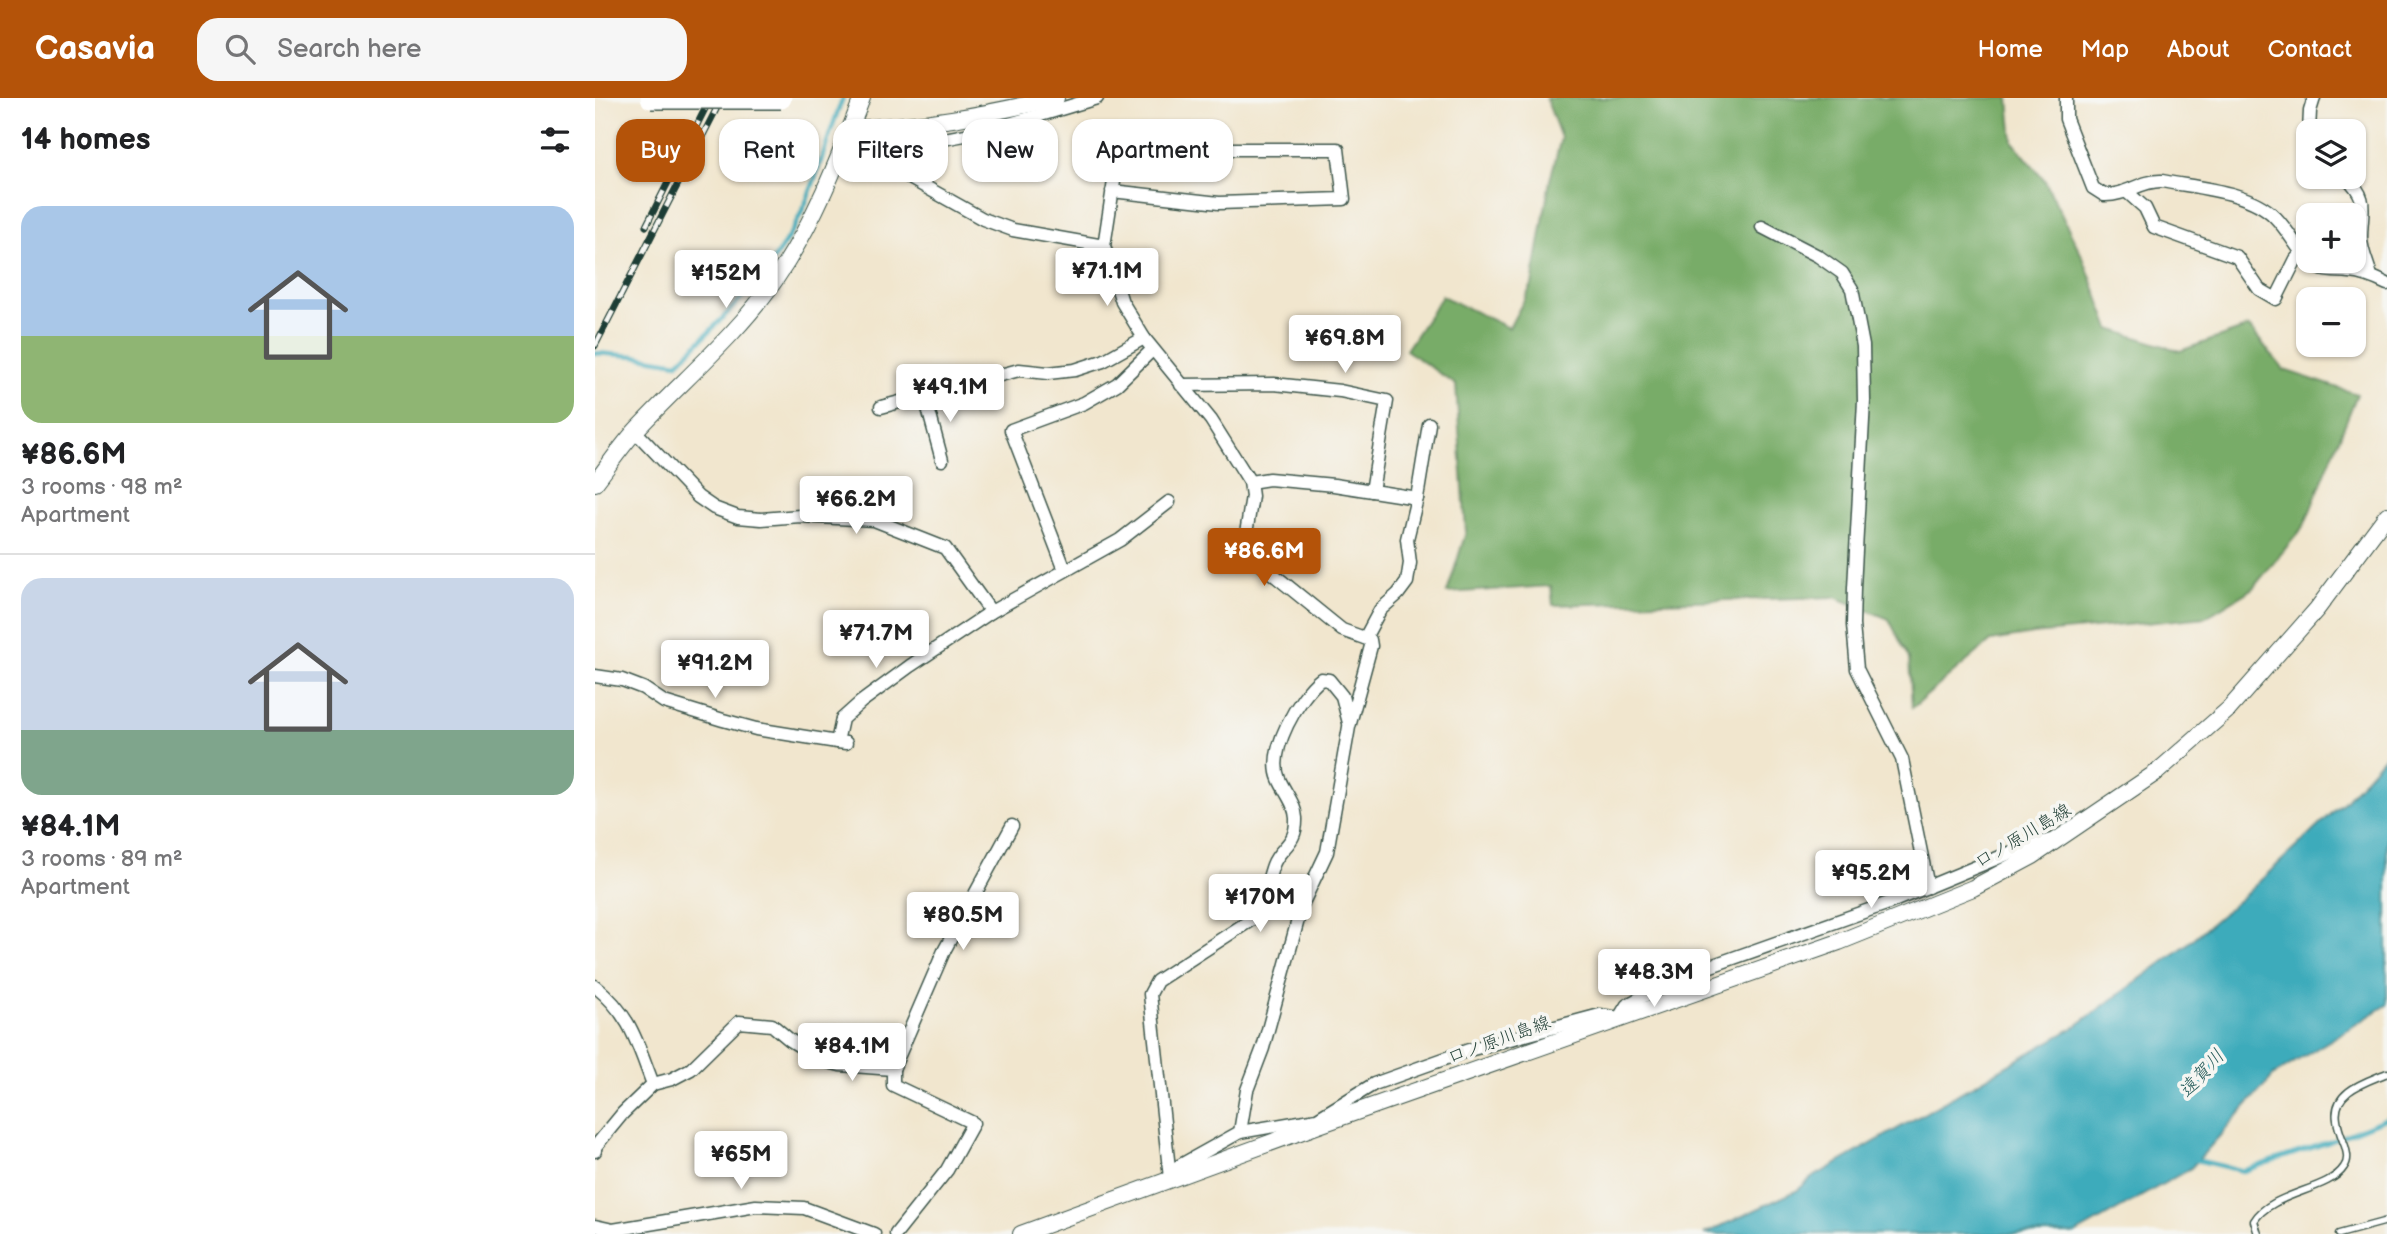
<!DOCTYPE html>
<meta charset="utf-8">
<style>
body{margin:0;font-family:"Balsamiq Sans","Klee One",sans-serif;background:#f6f6f6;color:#202124;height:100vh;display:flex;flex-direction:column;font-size:26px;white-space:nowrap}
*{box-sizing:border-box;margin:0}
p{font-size:23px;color:#757577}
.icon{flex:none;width:38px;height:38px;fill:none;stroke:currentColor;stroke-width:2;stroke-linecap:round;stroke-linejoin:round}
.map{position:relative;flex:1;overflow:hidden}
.side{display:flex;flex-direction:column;background:#fff;width:595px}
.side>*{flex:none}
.banner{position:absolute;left:21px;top:21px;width:665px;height:63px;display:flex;gap:14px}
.tools{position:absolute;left:1701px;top:21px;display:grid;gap:14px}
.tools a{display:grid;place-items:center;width:70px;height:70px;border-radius:14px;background:#fff;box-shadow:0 2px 5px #0004;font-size:35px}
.price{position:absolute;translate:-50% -60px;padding:0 16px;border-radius:7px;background:#fff;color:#222;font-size:23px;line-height:46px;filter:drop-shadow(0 2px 4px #0008)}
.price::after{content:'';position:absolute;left:50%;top:42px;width:21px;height:16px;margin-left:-10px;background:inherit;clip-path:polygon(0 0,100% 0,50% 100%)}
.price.active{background:#b45309;color:#fff}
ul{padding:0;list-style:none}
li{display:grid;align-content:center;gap:14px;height:371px;padding:0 21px}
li+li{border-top:2px solid #e0e0e0}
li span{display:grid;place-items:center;height:217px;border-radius:21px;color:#555}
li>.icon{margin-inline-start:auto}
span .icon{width:126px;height:126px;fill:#fffc;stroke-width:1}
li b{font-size:30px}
h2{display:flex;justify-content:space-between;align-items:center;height:84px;padding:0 21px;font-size:30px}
.chip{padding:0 24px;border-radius:21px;background:#fff;box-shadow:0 2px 5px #0004;font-size:24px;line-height:63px}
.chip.active{background:#b45309;color:#fff}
header{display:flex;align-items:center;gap:42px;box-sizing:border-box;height:98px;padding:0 35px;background:#b45309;color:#fff}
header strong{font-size:33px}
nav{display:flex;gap:38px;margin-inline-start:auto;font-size:24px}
.search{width:490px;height:63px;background:#f6f6f6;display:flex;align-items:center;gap:18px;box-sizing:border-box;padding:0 24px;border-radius:21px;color:#757577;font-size:26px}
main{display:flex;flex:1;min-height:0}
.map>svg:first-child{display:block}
.forest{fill:#78ac68;stroke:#4c744e;stroke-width:2}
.water{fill:#3dabbb;stroke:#2e7478;stroke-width:2}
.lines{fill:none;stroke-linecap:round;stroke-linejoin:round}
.stream{stroke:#3dabbb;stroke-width:4.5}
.lane-casing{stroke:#3e564b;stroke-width:9}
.street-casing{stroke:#3e564b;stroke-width:15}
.secondary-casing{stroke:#3e564b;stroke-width:18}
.lane{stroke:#fff;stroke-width:6}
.street{stroke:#fff;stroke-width:12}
.secondary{stroke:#fff;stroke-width:16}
.rail-casing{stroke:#1f3d34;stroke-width:7}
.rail{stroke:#f6f6f2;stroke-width:4.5;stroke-dasharray:13;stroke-linecap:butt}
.highway-bridge-casing{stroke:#3e564b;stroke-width:24;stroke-linecap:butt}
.highway-bridge{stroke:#fff;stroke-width:21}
.labels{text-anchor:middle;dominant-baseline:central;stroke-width:7;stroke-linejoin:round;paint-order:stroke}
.street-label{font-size:18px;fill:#1f3d34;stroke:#f6f6f2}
.water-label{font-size:19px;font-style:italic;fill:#285e5c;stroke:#f6f6f2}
</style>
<header>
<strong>Casavia</strong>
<div class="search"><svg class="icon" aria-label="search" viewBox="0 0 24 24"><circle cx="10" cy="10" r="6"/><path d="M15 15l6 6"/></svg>Search here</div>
<nav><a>Home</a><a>Map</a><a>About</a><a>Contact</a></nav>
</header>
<main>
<section class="side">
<h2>14 homes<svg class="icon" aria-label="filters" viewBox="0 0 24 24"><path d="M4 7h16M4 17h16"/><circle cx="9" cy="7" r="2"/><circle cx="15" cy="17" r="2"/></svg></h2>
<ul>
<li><span style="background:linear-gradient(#a9c7e8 60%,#8fb573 0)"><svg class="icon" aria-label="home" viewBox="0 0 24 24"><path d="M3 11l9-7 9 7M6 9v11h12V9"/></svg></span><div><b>¥86.6M</b><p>3 rooms · 98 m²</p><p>Apartment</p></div></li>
<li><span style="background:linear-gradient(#c9d6e8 70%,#7fa58c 0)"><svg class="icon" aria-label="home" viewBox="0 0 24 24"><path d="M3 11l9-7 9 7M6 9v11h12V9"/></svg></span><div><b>¥84.1M</b><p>3 rooms · 89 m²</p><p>Apartment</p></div></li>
</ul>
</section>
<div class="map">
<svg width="1792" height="1136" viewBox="0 0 1792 1136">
<rect width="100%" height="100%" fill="#f6f6f2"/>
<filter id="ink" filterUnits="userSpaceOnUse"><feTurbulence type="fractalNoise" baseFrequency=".0143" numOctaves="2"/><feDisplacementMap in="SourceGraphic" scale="14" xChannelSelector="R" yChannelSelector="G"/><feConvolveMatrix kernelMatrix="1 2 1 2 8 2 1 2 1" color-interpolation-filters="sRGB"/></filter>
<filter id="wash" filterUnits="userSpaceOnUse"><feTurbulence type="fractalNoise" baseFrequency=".00686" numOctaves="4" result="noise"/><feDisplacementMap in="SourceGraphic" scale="28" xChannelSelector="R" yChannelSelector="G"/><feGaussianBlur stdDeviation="1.57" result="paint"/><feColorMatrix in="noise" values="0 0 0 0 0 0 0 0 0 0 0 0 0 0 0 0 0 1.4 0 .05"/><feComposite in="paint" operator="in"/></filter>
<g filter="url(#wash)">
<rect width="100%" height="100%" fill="#f1e6ce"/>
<path class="forest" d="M951,0h463l4,44 31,37 40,81 26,69 70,22 69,-24 35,43 73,24 -53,132 -52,63 -46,28 -173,17 -42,7 -79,67 -3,-49 -20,-40 -54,-22 -282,8 -2,-19 -104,7 19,-61 -10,-147 -50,-35 36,-54 67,32 23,-43 18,-105 11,-42z"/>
<path class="water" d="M1792,655v252l-113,70 -83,93 -116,66h-371l94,-44 12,-11 263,-151 112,-82 60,-51 100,-94z"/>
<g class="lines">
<g class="stream">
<path d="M0,255l40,3 43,7c45,-46 99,-94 125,-154 16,-35 25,-75 40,-111"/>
<path d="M1597,1061l51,12 86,-29 58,-24"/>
</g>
</g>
</g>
<g filter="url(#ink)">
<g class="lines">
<g class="lane-casing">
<g id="lane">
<path d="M1663,1136l-4,-13c17,-29 75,-30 90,-54 5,-7 3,-14 1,-21 -3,-8 -7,-17 -8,-26 -5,-29 29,-38 50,-47"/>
<path d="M1744,1136l48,-13"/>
</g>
</g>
<g class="street-casing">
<g id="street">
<path d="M1471,0v21l27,69 11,7c22,1 37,-15 58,-14 35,7 88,10 113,36 13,13 21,30 33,43"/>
<path d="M1714,33l1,-20 4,-13"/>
<path d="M251,39l12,6 32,24 93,52 30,11 91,16"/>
<path d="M264,45c74,9 167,-24 238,-45"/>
<path d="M1751,79c24,22 15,33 15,61 0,12 7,26 10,38"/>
<path d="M517,93l107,12 125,-4 -6,-50h-126l-91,-13 -17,110 18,56 22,36 67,82 39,62 2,14 -7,44 2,13 95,77 28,10 1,6 -22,81 -22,125 -25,53 -39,143 -16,42 -7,42 -70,39"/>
<path d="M1532,94l18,16 9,19 83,30 22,32 17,10 20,-40 6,-6"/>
<path d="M1167,129l56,29 24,17 10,16 11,57 1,55 -10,187 -1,37 4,44 45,90 26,128"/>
<path d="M1714,163c12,13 25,9 41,11 14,1 25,6 37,12"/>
<path d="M586,287l93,-1 66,7 47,10 -15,90"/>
<path d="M330,299l17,63"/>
<path d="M286,309l138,-37 29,3 27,-3 28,-9 41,-23"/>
<path d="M40,333l63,66 16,11 24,9 23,2 39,-3 74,4 71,28 46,64 129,-72 49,-38"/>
<path d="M655,384l19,-3 65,6 83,13"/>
<path d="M470,472l-54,-140 73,-27 33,-19 35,-34"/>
<path d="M770,540l15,-28 18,-16 9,-12 3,-19 -3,-24 10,-41 12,-74"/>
<path d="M0,578l27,4 21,8 21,14 59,18 33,9 81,13"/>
<path d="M251,645l-9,-1 5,-23 19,-17 49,-36 81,-54"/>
<path d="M0,888c36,29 42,57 58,98"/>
<path d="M298,971l51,-118 68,-125"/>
<path d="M645,1034l77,-13 57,-35 95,-34 131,-35 19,3 8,-13 28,-15 53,-23 178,-63 136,-56 29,-8"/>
<path d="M0,1053v-4l28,-34 30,-29 19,-5 19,-10 48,-47 33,3 18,15 34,21 16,4 53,4v16l80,38 -26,47 -51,64"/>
<path d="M575,1080l-20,-184 7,-13 94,-61c14,-15 15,-36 22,-55 7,-19 24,-20 23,-47 -1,-15 -11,-25 -17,-39 -12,-28 20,-83 42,-100l8,1 13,16 7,27"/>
<path d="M0,1128l18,4 143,-24 48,2 70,26"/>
</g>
</g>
<g class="secondary-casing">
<g id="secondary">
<path d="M255,31c70,-2 138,-15 206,-31"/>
<path d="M0,385c14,-18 27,-38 43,-55 45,-48 99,-93 137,-148 38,-55 63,-119 87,-182"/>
<path d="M426,1136l298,-109 520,-183 134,-54 60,-32 124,-84 72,-63 88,-100 70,-94"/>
</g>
</g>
<use href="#lane" class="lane"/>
<use href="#street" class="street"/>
<use href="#secondary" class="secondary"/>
<g class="rail-casing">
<g id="rail">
<path d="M51,128l63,-125"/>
<path d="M0,248l127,-248"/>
</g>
</g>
<use href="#rail" class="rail"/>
<g class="highway-bridge-casing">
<path id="highway-bridge" d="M56,0h130"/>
</g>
<use href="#highway-bridge" class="highway-bridge"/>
</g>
</g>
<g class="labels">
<g class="street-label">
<text transform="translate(1428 738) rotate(-31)">口ノ原川島線</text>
<text transform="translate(904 942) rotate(-20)">口ノ原川島線</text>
</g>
<g class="water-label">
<text transform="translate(1607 976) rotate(-48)">遠賀川</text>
</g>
</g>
</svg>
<div class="tools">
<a><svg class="icon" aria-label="layers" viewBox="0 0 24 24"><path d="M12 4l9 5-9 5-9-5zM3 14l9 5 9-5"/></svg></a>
<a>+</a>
<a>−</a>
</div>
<b class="price" style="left:512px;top:210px">¥71.1M</b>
<b class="price" style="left:131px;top:212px">¥152M</b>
<b class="price" style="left:750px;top:277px">¥69.8M</b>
<b class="price" style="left:355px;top:326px">¥49.1M</b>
<b class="price" style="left:261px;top:438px">¥66.2M</b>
<b class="price active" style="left:669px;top:490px">¥86.6M</b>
<b class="price" style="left:281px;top:572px">¥71.7M</b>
<b class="price" style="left:120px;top:602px">¥91.2M</b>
<b class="price" style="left:1276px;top:812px">¥95.2M</b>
<b class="price" style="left:665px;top:836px">¥170M</b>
<b class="price" style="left:368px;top:854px">¥80.5M</b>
<b class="price" style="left:1059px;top:911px">¥48.3M</b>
<b class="price" style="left:257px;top:985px">¥84.1M</b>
<b class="price" style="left:146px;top:1093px">¥65M</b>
<div class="banner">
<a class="chip active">Buy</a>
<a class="chip">Rent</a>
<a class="chip">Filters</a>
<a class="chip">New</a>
<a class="chip">Apartment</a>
</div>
</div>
</main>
